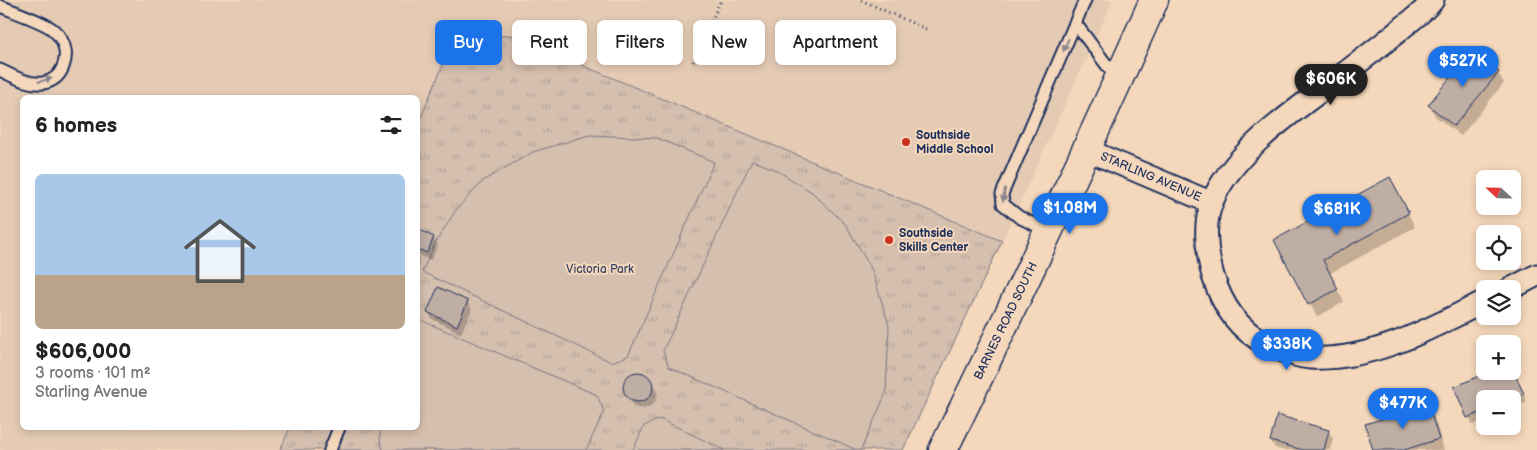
<!DOCTYPE html>
<meta charset="utf-8">
<style>
body{margin:0;font-family:"Balsamiq Sans",sans-serif;background:#f6f6f6;color:#222;height:100vh;display:flex;flex-direction:column;font-size:19px;white-space:nowrap}
*{box-sizing:border-box;margin:0}
p{font-size:16px;color:#767676}
.icon{flex:none;width:28px;height:28px;fill:none;stroke:currentColor;stroke-width:2;stroke-linecap:round;stroke-linejoin:round}
.map{position:relative;flex:1;overflow:hidden}
.panel{position:absolute;left:20px;top:95px;width:400px;height:335px;display:flex;flex-direction:column;background:#fff;border-radius:8px;box-shadow:0 2px 8px #0003}
.panel>*{flex:none}
.guide{position:absolute;left:435px;top:20px;width:475px;height:45px;display:flex;gap:10px}
.needle{width:32px;rotate:292deg}
.controls{position:absolute;left:1476px;top:170px;display:grid;gap:10px}
.controls a{display:grid;place-items:center;width:45px;height:45px;border-radius:8px;background:#fff;box-shadow:0 2px 8px #0003;font-size:25px}
.price{position:absolute;translate:-50% -42px;padding:0 11px;border-radius:18px;background:#1a73e8;color:#fff;font-size:16px;line-height:32px;filter:drop-shadow(0 1px 2px #0008)}
.price::after{content:'';position:absolute;left:50%;top:30px;width:15px;height:11px;margin-left:-8px;background:inherit;clip-path:polygon(0 0,100% 0,50% 100%)}
.price.on{background:#222;color:#fff}
ul{padding:0;list-style:none}
li{display:grid;align-content:center;gap:10px;height:265px;padding:0 15px}
li+li{border-top:1px solid #e0e0e0}
li span{display:grid;place-items:center;height:155px;border-radius:8px;color:#555}
li>.icon{margin-inline-start:auto}
span .icon{width:90px;height:90px;fill:#fffc;stroke-width:1}
li b{font-size:21px}
h2{display:flex;justify-content:space-between;align-items:center;height:60px;padding:0 15px;font-size:21px}
.pill{padding:0 18px;border-radius:8px;background:#fff;box-shadow:0 2px 8px #0003;font-size:18px;line-height:45px}
.pill.on{background:#1a73e8;color:#fff}
.map>svg:first-child{display:block}
.built{fill:#e5cbb4}
.grass{fill:url(#grass-tufts);stroke:#787786}
.garden{fill:#d5bfae;stroke:#787786}
.shadow{fill:#0003}
.building{fill:#bfaea4;stroke:#1b2f5e}
.lines{fill:none;stroke-linecap:round;stroke-linejoin:round}
.service-casing{stroke:#1b2f5e;stroke-width:15}
.minor-casing{stroke:#1b2f5e;stroke-width:25}
.tertiary-casing{stroke:#1b2f5e;stroke-width:31}
.path{stroke:#1b2f5e;stroke-width:3;stroke-dasharray:1 4;stroke-linecap:butt}
.service{stroke:#f5d8bb;stroke-width:11}
.minor{stroke:#f5d8bb;stroke-width:21}
.tertiary{stroke:#f5d8bb;stroke-width:28}
.oneway{fill:#88848c}
.poi-dot{fill:#c8321e;stroke:#f5d8bb;stroke-width:2}
.labels{text-anchor:middle;dominant-baseline:central;stroke-width:4;stroke-linejoin:round;paint-order:stroke}
.poi-label{font-size:12px;font-weight:bold;fill:#1b2f5e;stroke:#f5d8bb;text-anchor:start}
.street-label{font-size:12px;fill:#1b2f5e;stroke:#f5d8bb}
.park-label{font-size:12px;fill:#37456a;stroke:#f5d8bb}
</style>
<div class="map">
<svg width="1537" height="450" viewBox="0 0 1537 450">
<defs>
<pattern id="grass-tufts" width="24" height="20" patternUnits="userSpaceOnUse" patternTransform="scale(1.25)"><rect width="24" height="20" fill="#d5bfae"/><path d="M3 7l-1-3M5 7V3M7 7l1-3M15 17l-1-3M17 17v-4M19 17l1-3" fill="none" stroke="#b6a498"/></pattern>
</defs>
<rect width="100%" height="100%" fill="#f5d8bb"/>
<filter id="ink" filterUnits="userSpaceOnUse"><feTurbulence type="fractalNoise" baseFrequency=".02" numOctaves="2"/><feDisplacementMap in="SourceGraphic" scale="10" xChannelSelector="R" yChannelSelector="G"/><feConvolveMatrix kernelMatrix="1 2 1 2 8 2 1 2 1" color-interpolation-filters="sRGB"/></filter>
<g filter="url(#ink)">
<path class="built" d="M0,0h1113l-111,241 -492,-206 -58,8 -34,81v-26h-396v330h268l-10,22h-280z"/>
<path class="grass" d="M510,35l492,206 -99,209h-623l10,-22h128v-304l34,-81z"/>
<g class="garden">
<path d="M589,135l68,3 57,24 -86,194 -17,6 -189,-90 12,-27 22,-35 28,-30 49,-28z"/>
<path d="M752,160l26,11 35,22 33,32 26,45 17,56 -3,67 -25,57h-4l-188,-83 -6,-16z"/>
<path d="M418,319l179,76 7,17 -18,38h-203l-3,-10v-12h38z"/>
<path d="M660,419l64,31h-91l11,-24z"/>
</g>
<g class="shadow">
<path d="M1498,73l6,10 -43,53 -26,-20 -6,-11z"/>
<path d="M1397,192l18,35 -86,47 15,28 -27,15 -42,-77z"/>
<path d="M418,231l15,7 5,7 -7,15 -13,-6z"/>
<path d="M467,302l5,7 -11,24 -29,-14 -4,-7z"/>
<path d="M1512,369l15,33 -15,6v-9h-27v21l-12,5 -17,-37 56,-17z"/>
<path d="M637,372l11,4 10,18 -4,10 -10,5 -11,-3 -9,-19 4,-10z"/>
<path d="M1428,406l6,11 10,33h-70z"/>
<path d="M1328,431l5,8 -3,11h-48l-7,-2 -4,-7z"/>
</g>
<g class="building">
<path d="M1472,50l27,22 -45,54 -26,-21z"/>
<path d="M1390,177l19,36 -86,47 15,29 -30,16 -34,-65z"/>
<path d="M418,229l16,8 -7,16 -9,-4z"/>
<path d="M438,287l30,14 -11,25 -30,-14z"/>
<path d="M1512,368l12,26 -12,5h-27v12l-18,7 -13,-31 37,-16h21z"/>
<circle cx="638" cy="387" r="15"/>
<path d="M1428,405l11,34 -35,11h-31l-8,-26z"/>
<path d="M1277,415l52,15 -5,20h-21l-33,-9z"/>
</g>
<g class="lines">
<g class="service-casing">
<g id="service">
<path d="M0,6c12,5 44,16 52,23 4,3 8,8 10,12 8,16 1,39 -19,42 -15,2 -30,-7 -43,-13"/>
<path d="M1075,23l43,57"/>
<path d="M1048,231l-29,-14 -16,-13 -1,-10 83,-194"/>
<path d="M330,450l9,-22"/>
</g>
</g>
<g class="minor-casing">
<g id="minor">
<path d="M1433,0c-8,11 -20,19 -31,28 -26,22 -53,42 -80,62 -39,29 -91,66 -110,112 -9,23 -5,52 1,74 9,29 24,53 52,67 14,7 30,14 46,15 62,3 120,-30 174,-57"/>
<path d="M1087,150l125,53"/>
<path d="M1510,289l27,-14"/>
</g>
</g>
<g class="tertiary-casing">
<path id="tertiary" d="M943,450c73,-149 144,-298 211,-450"/>
</g>
<g class="path">
<path d="M861,0l67,30"/>
<path d="M693,62l28,-62"/>
</g>
<use href="#service" class="service"/>
<use href="#minor" class="minor"/>
<use href="#tertiary" class="tertiary"/>
</g>
<defs><path id="oneway-solid" d="M-6-.8H1V-3.2L6.5 0L1 3.2V.8H-6Z" transform="scale(1.25)"/></defs>
<g class="oneway">
<use href="#oneway-solid" transform="translate(1066 45) rotate(112)"/>
<use href="#oneway-solid" transform="translate(45 80) rotate(-15)"/>
<use href="#oneway-solid" transform="translate(1004 195) rotate(99)"/>
</g>
</g>
<g class="poi-dot">
<circle cx="906" cy="142" r="5"/>
<circle cx="889" cy="240" r="5"/>
</g>
<g class="labels">
<g class="poi-label">
<text x="916" y="135">Southside<tspan x="916" dy="14">Middle School</tspan></text>
<text x="899" y="233">Southside<tspan x="899" dy="14">Skills Center</tspan></text>
</g>
<g class="street-label">
<text transform="translate(1151 177) rotate(23)">STARLING AVENUE</text>
<text transform="translate(1006 321) rotate(-64)">BARNES ROAD SOUTH</text>
</g>
<g class="park-label">
<text x="600" y="269">Victoria Park</text>
</g>
</g>
</svg>
<div class="controls">
<a><svg class="needle" viewBox="-14 -14 28 28"><path d="M0-13l5 13h-10z" fill="#e53935"/><path d="M0 13l5-13h-10z" fill="#767676"/></svg></a>
<a><svg class="icon" aria-label="locate" viewBox="0 0 24 24"><circle cx="12" cy="12" r="6"/><path d="M12 2v4M12 18v4M2 12h4M18 12h4"/></svg></a>
<a><svg class="icon" aria-label="layers" viewBox="0 0 24 24"><path d="M12 4l9 5-9 5-9-5zM3 14l9 5 9-5"/></svg></a>
<a>+</a>
<a>−</a>
</div>
<b class="price" style="left:1463px;top:88px">$527K</b>
<b class="price on" style="left:1331px;top:106px">$606K</b>
<b class="price" style="left:1070px;top:235px">$1.08M</b>
<b class="price" style="left:1337px;top:236px">$681K</b>
<b class="price" style="left:1287px;top:371px">$338K</b>
<b class="price" style="left:1403px;top:430px">$477K</b>
<div class="guide">
<a class="pill on">Buy</a>
<a class="pill">Rent</a>
<a class="pill">Filters</a>
<a class="pill">New</a>
<a class="pill">Apartment</a>
</div>
<section class="panel">
<h2>6 homes<svg class="icon" aria-label="filters" viewBox="0 0 24 24"><path d="M4 7h16M4 17h16"/><circle cx="9" cy="7" r="2"/><circle cx="15" cy="17" r="2"/></svg></h2>
<ul>
<li><span style="background:linear-gradient(#a9c7e8 65%,#b9a48a 0)"><svg class="icon" aria-label="home" viewBox="0 0 24 24"><path d="M3 11l9-7 9 7M6 9v11h12V9"/></svg></span><div><b>$606,000</b><p>3 rooms · 101 m²</p><p>Starling Avenue</p></div></li>
</ul>
</section>
</div>
